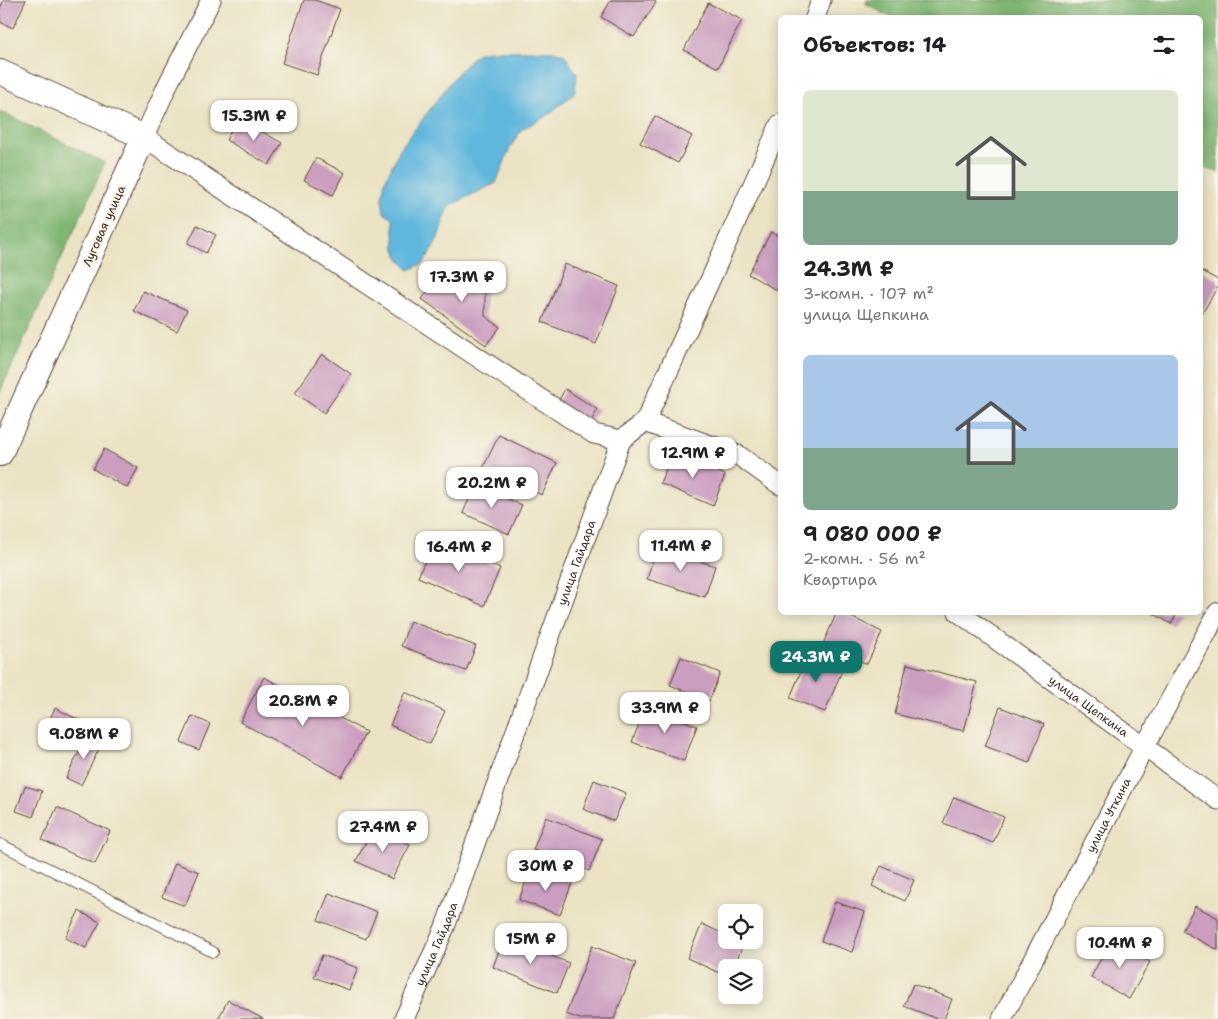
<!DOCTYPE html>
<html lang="ru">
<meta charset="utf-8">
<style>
body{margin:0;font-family:"Shantell Sans",sans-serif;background:#f2f2f2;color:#202124;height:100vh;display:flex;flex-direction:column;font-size:19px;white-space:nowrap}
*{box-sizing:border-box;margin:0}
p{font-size:16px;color:#757577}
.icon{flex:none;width:28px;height:28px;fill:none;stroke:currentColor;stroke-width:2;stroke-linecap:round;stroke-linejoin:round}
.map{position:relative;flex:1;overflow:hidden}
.drawer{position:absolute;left:778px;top:15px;width:425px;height:600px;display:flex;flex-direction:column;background:#fff;border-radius:8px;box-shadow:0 2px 12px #0003}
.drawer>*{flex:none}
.buttons{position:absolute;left:718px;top:904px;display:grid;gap:10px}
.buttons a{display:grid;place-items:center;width:45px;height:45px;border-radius:8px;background:#fff;box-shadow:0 2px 12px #0003;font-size:25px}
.price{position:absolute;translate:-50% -42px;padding:0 11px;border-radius:10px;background:#fff;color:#222;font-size:16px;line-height:32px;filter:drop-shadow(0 1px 2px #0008)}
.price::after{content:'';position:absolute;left:50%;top:30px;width:15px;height:11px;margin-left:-8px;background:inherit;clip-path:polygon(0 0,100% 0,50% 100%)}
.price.on{background:#0f766e;color:#fff}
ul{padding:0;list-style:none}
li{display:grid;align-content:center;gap:10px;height:265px;padding:0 25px}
li span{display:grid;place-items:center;height:155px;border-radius:8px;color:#555}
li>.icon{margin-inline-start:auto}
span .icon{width:90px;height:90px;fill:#fffc;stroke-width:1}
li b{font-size:21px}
h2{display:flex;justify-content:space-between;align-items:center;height:60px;padding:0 25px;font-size:21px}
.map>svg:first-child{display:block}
.forest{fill:#7fb672;stroke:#5d7048}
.water{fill:#61b7de;stroke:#4e707e}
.building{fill:#cb9ec0}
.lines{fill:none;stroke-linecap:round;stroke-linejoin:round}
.service-casing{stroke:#554637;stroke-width:12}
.minor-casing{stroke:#554637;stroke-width:21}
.tertiary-casing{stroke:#554637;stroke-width:26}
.service{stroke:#fff;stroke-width:10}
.minor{stroke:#fff;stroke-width:19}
.tertiary{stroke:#fff;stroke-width:24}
.labels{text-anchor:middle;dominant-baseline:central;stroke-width:4.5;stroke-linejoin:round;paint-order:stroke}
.street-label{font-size:12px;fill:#3b2a1e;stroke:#f7f3e8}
</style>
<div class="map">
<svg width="1218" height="1019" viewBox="0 0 1218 1019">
<rect width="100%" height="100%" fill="#f7f3e8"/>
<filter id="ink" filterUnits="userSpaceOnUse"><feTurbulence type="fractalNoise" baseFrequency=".02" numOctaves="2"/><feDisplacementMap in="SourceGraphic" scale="10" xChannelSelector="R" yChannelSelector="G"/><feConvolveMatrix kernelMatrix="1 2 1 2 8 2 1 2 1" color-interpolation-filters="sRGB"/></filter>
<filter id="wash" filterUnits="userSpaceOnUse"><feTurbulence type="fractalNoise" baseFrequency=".0096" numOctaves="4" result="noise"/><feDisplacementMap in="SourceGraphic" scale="20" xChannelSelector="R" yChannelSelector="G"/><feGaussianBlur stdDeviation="1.12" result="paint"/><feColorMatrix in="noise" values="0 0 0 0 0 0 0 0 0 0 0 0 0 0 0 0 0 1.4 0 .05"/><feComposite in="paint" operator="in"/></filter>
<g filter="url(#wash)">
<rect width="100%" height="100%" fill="#ebe3c4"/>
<g class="forest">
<path d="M867,0h351v172l-18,-5v-149l-309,-1 -25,-13z"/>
<path d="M0,111l105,52 -105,229z"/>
</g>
<path class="water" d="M488,51h64l12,3 13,20 -2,18 -28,24 -25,13 -12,19 -14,35 -47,23 -13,37 -12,20 -15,7 -11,-13 -3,-8 -2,-30 -9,-6 -2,-15 3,-17 15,-32 56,-74 20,-21z"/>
<g id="blocks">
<g class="building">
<path d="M4,0h22l-13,28 -13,-6v-14z"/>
<path d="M304,0h11l25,9 -23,66 -35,-12z"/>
<path d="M611,0h42l3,2 -22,35 -33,-20z"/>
<path d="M708,3l34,17 -24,48 -34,-18z"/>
<path d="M655,116l37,20 -14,27 -38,-20z"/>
<path d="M238,118l44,25 -13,22 -43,-25z"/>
<path d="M316,158l29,15 -12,22 -29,-15z"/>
<path d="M197,225l19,10 -10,18 -18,-10z"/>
<path d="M771,232l9,5v55l-32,-18z"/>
<path d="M565,264l54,22 -23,58 -54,-22z"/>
<path d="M445,268l7,4 10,-3 23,20v27l15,11 -14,18 -64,-46z"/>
<path d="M1200,270l18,10v6l-16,28 -2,-1z"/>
<path d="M143,291l44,19 -10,21 -43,-20z"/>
<path d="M322,354l29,20 -27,39 -29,-20z"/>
<path d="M565,389l33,21 -8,12 -32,-20z"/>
<path d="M499,435l58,28 -15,32 -59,-27z"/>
<path d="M104,449l34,19 -11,20 -34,-19z"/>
<path d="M673,453l52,22 -12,31 -53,-23z"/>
<path d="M475,485l47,20 -13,29 -46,-21z"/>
<path d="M434,540l66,28 -16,38 -66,-29z"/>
<path d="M657,547l58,19 -10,31 -58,-18z"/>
<path d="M837,612h4l41,20 -15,32 -44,-20z"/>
<path d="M1151,612h27l-7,12z"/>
<path d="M410,621l66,25 -10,25 -65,-25z"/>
<path d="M808,654l35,14 -18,44 -35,-14z"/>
<path d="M681,657l39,16 -11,28 -39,-16z"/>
<path d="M907,664l70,18 -13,49 -69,-17z"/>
<path d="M264,677l102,55 -24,45 -102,-55z"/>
<path d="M405,692l40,19 -15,33 -40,-19z"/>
<path d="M646,706l51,20 -13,35 -52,-19z"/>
<path d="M1000,707l44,17 -15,39 -44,-17z"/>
<path d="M55,708l24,12 -9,18 -24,-11z"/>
<path d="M192,716l18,8 -11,26 -18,-8z"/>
<path d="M88,734l15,7 -22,44 -15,-7z"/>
<path d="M594,780l32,13 -12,28 -31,-12z"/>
<path d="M25,786l17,5 -9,26 -17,-6z"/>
<path d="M954,797l50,20 -11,26 -50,-20z"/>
<path d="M57,807l53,24 -15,33 -53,-24z"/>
<path d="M546,817l56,22 -13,32 -56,-21z"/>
<path d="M374,826l36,19 -18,34 -36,-18z"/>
<path d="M175,863l24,9 -14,34 -23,-9z"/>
<path d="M881,866l33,14 -9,21 -33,-15z"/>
<path d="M531,868l41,15 -12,32 -41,-15z"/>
<path d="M329,893l48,19 -11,27 -48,-19z"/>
<path d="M835,902l30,10 -13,40 -31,-11z"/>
<path d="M1195,906l23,12v32l-36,-19z"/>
<path d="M79,911l21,11 -14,26 -21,-10z"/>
<path d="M702,924l24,11v5h11l7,3 -11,25h-7v8l-39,-18z"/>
<path d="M504,937l65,26 -12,30 -64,-26z"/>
<path d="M1111,940l39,22 -21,37 -38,-22z"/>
<path d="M592,946l44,17 -22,56h-34l-14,-5z"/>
<path d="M322,955l36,13 -9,22 -35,-13z"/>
<path d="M913,984l39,15 -8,20h-6l-34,-13z"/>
<path d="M228,1000l35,19h-45z"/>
</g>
</g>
</g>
<g filter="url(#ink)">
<use href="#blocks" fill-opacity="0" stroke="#554637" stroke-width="1"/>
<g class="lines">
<g class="service-casing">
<path id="service" d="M0,844l213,108"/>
</g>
<g class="minor-casing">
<g id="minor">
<path d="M211,0l-42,82 -25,55 450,297 27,6"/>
<path d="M815,18l6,-18"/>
<path d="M645,422l93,33 42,30"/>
<path id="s1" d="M958,612l260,188"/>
<path id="s2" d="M404,1019l41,-92 176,-487 24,-18 62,-135 73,-163"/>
<path id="s3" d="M1002,1019l143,-273 73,-134"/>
</g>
</g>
<g class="tertiary-casing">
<path id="tertiary" d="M0,72l144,65 -144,317"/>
</g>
<use href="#service" class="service"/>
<use href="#minor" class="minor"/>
<use href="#tertiary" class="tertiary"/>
</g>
</g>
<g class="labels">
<g class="street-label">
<text transform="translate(104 226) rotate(-66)">Луговая улица</text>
<text stroke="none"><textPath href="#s2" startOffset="488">улица Гайдара</textPath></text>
<text stroke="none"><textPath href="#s1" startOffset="161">улица Щепкина</textPath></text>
<text stroke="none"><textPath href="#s3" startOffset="230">улица Уткина</textPath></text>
<text stroke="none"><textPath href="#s2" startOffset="82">улица Гайдара</textPath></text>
</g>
</g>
</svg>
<div class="buttons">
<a><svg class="icon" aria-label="locate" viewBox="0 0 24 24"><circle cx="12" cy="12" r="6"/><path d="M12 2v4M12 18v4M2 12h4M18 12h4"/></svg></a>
<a><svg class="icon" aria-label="layers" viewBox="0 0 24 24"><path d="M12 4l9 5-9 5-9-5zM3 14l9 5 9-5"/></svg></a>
</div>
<b class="price" style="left:254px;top:142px">15.3M ₽</b>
<b class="price" style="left:462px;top:303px">17.3M ₽</b>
<b class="price" style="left:693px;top:479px">12.9M ₽</b>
<b class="price" style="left:492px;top:509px">20.2M ₽</b>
<b class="price" style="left:681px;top:572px">11.4M ₽</b>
<b class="price" style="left:459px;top:573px">16.4M ₽</b>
<b class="price on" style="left:816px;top:683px">24.3M ₽</b>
<b class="price" style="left:303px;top:727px">20.8M ₽</b>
<b class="price" style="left:665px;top:734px">33.9M ₽</b>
<b class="price" style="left:84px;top:760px">9.08M ₽</b>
<b class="price" style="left:383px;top:853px">27.4M ₽</b>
<b class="price" style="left:546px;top:892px">30M ₽</b>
<b class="price" style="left:531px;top:965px">15M ₽</b>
<b class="price" style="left:1120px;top:969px">10.4M ₽</b>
<section class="drawer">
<h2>Объектов: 14<svg class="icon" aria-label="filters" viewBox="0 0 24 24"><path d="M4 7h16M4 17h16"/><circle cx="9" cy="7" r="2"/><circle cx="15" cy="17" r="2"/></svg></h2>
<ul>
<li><span style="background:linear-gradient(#dfe7d0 65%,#7fa58c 0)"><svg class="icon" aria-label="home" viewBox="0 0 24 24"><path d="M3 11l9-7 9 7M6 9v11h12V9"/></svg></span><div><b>24.3M ₽</b><p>3-комн. · 107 m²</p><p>улица Щепкина</p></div></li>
<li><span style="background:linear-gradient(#a9c7e8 60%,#7fa58c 0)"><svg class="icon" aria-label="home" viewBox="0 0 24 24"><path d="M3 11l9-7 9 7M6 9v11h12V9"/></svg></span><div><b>9 080 000 ₽</b><p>2-комн. · 56 m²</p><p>Квартира</p></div></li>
</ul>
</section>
</div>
